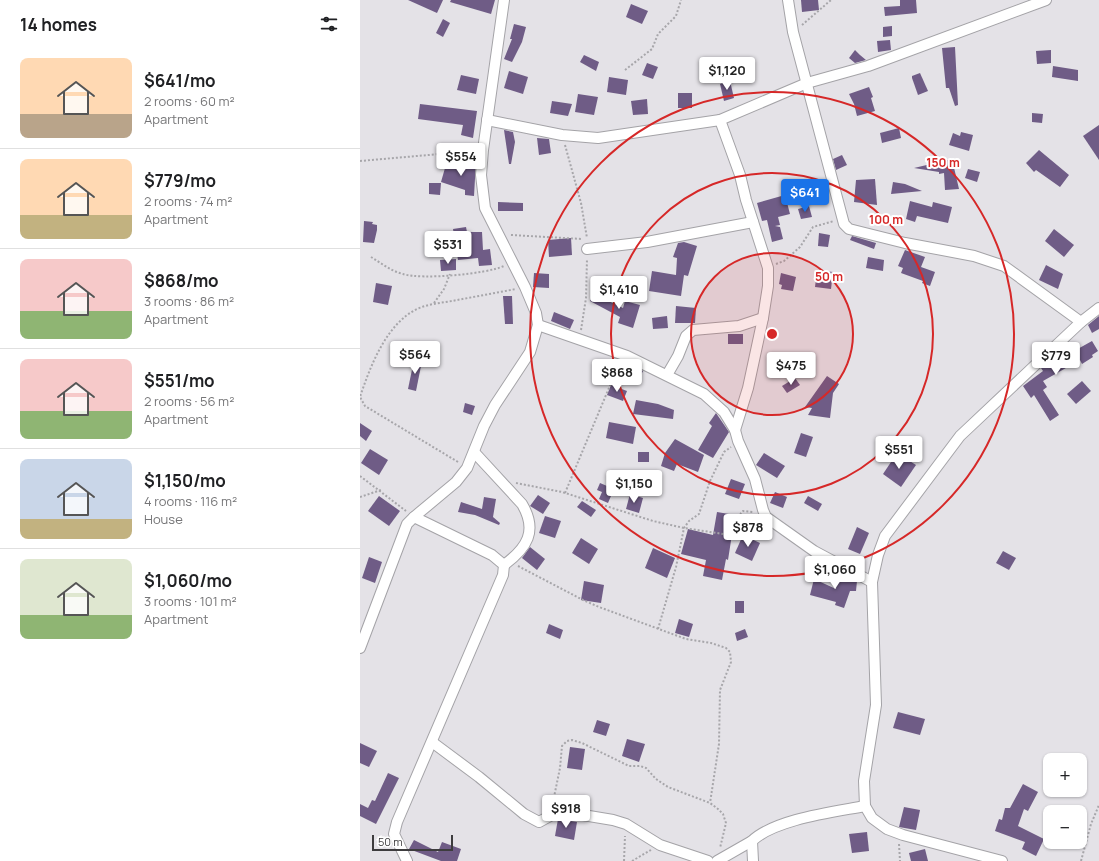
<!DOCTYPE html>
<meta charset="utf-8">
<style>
body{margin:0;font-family:Manrope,sans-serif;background:#f6f6f6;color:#202124;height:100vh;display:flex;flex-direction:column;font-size:15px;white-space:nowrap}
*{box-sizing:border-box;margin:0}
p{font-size:13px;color:#757577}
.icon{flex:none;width:22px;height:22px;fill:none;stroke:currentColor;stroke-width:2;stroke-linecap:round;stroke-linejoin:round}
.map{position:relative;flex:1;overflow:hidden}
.side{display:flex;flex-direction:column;background:#fff;width:360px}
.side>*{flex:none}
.fabs{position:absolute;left:683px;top:753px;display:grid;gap:8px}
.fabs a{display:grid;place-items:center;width:44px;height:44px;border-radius:8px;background:#fff;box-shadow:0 1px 3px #0004;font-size:20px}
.scale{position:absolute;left:12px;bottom:10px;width:81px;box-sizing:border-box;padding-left:4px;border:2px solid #3d3c3e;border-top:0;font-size:11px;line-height:14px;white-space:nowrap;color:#3d3c3e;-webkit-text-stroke:3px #fff;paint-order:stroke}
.price{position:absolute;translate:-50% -34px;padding:0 9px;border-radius:4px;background:#fff;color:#222;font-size:13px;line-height:26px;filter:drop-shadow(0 1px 2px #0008)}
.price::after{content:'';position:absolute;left:50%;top:24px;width:12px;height:9px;margin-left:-6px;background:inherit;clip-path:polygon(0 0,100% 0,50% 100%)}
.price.active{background:#1a73e8;color:#fff}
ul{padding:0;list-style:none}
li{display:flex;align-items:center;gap:12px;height:100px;padding:0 20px}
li+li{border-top:1px solid #e0e0e0}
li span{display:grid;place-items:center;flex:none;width:112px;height:80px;border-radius:8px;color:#555}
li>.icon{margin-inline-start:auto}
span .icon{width:48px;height:48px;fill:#fffc;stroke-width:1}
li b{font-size:17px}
h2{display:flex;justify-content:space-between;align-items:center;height:48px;padding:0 20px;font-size:17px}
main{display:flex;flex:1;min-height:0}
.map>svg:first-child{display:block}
.building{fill:#6f5c86}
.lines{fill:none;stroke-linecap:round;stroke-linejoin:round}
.street-casing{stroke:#a4a3a7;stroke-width:12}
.path{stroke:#a7a6aa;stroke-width:2;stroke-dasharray:2 2;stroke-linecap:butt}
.street{stroke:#fff;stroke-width:10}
.ring{fill:none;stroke:#d62828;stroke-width:2}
.centre{fill:#d62828;stroke:#fff;stroke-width:2}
.ring-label{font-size:12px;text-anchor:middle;font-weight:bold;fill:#d62828;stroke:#fff;stroke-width:4;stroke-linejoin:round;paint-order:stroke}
</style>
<main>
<section class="side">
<h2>14 homes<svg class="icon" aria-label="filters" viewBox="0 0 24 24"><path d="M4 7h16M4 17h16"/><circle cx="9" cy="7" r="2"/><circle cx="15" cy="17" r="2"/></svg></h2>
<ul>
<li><span style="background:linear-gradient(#ffd9b3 70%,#b9a48a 0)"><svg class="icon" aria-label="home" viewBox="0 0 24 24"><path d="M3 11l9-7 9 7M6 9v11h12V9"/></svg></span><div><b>$641/mo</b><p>2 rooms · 60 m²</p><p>Apartment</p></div></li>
<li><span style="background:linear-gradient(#ffd9b3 70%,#c2b280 0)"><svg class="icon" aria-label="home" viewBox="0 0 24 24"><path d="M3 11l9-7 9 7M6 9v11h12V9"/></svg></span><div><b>$779/mo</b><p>2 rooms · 74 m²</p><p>Apartment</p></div></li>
<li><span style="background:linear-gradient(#f6c9c9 65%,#8fb573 0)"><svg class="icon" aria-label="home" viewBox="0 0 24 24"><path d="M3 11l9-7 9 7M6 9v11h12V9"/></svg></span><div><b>$868/mo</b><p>3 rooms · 86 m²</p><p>Apartment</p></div></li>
<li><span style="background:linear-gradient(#f6c9c9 65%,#8fb573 0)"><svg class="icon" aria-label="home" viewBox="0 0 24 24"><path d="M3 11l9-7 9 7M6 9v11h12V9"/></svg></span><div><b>$551/mo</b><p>2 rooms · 56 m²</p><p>Apartment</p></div></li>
<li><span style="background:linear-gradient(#c9d6e8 75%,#c2b280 0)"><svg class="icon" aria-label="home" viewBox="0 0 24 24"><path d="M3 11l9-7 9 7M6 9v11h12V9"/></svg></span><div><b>$1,150/mo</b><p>4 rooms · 116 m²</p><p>House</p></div></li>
<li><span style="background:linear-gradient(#dfe7d0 70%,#8fb573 0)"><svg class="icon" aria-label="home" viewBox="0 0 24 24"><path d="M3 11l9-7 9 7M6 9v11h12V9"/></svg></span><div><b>$1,060/mo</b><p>3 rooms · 101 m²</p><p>Apartment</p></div></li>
</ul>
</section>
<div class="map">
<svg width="739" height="861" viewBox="0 0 739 861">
<rect width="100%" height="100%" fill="#e4e2e7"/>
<g class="building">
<path d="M48,0h35l-6,13z"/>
<path d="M91,0h44l-4,14 -41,-12z"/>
<path d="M441,0h17l1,10 -17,2z"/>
<path d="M540,0h16l1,13 -32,3 -1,-9 16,-1z"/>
<path d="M271,4l17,7 -6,13 -16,-7z"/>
<path d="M83,19l7,4 -7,14 -7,-4z"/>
<path d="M154,24l12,3 -4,15 -10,20 -8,-3 8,-20h-2z"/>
<path d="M532,26v10l-9,1v-10z"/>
<path d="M530,40l1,10 -13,2 -1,-11z"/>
<path d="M595,47l3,58 -3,1 -6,-18h-3l-4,-40z"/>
<path d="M495,50l5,5 6,5 -11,3 -6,-5z"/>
<path d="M691,50v13l-14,1 -1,-13z"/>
<path d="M224,55l15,7 -3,9 -16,-9z"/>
<path d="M287,63l11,4 -5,12 -11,-4z"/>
<path d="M693,66l25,4v11l-26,-4z"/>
<path d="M149,71l19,6 -5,17 -19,-6z"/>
<path d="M560,73l8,18 -10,4 -6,-17v-2z"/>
<path d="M101,75l18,4 -3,15 -19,-4z"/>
<path d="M249,77l19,3 -2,15 -19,-3z"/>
<path d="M370,81l4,17 -10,3 -4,-17z"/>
<path d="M509,87l4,10 -2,1 4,13 -18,5 -3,-12 -5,-10z"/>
<rect x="318" y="93" width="14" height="15"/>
<path d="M218,94l20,3 -4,18 -19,-3z"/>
<path d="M287,99l1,15 -15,1 -2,-14z"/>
<path d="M192,101l20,3 -4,12 -18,-3z"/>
<path d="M60,104l57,7 -4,27 -12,-3 2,-10 -45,-6z"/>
<path d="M672,113l11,1 -1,9 -10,-1z"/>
<path d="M739,125v35l-16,-24z"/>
<path d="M539,128l2,10 -19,5 -2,-10z"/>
<path d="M144,130l9,2 2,10 -4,22h-2z"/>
<path d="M601,132l12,3 -4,16 -20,-6 4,-12 7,3z"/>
<path d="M177,138l12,1 2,14 -12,2z"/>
<path d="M679,150l30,25 -9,12 -24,-17 -2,2 -8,-9z"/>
<path d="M482,155l5,10 -11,5 -3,-11z"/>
<path d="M592,159l7,30 -14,1 -1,-17 -5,1v-2l-25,-4z"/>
<path d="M106,160l10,1 -2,35 -9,-1v-5l-24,-8 6,-21 19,7z"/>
<path d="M608,169l12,3 -3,10 -12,-4z"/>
<path d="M515,179l2,26 -23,-3 2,-22z"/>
<path d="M533,182l12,2 17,7 -31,3z"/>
<path d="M69,183h12l-1,12 -11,-1z"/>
<path d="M425,195l5,19 -12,3 2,8 -5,1 5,1 3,12 -11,3 -5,-22 -5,1 -5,-18z"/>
<path d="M550,201l22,6 1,-5 19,5 -4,16 -31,-7 -2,6 -9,-3z"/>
<path d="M138,202l25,1v8h-25z"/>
<path d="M449,206l3,11 -11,2 -3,-10z"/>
<path d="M4,221l9,1 -1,2 5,1v5l-3,13 -11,-1z"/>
<path d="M106,227l1,5h15l1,18 7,-1 2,16 -13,1 -1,-8 -20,2 -5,-31z"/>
<path d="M694,229l20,16 -10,12 -19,-16z"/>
<path d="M459,233l11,2 -2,12 -10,-1z"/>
<path d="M492,236l24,7 -2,6 -24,-9z"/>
<path d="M211,238l1,17 -23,2 -1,-17z"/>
<path d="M324,242l13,4 -9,30 -4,-1 -3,21 -32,-5 3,-20 24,4 1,-17 -4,-1 5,-14z"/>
<path d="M545,250l20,7 -4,10 14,5 -5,14 -8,-3 1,-2 -22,-8 2,-5 -5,-2z"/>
<path d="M508,257l16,3 -1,11 -17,-3z"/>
<path d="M96,259v11l-15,1 -1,-11z"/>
<path d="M686,265l17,9 -5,15 -19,-9z"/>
<path d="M457,270l16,2 -2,17 -16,-2z"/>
<path d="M174,273l15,1v14l-16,-1z"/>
<path d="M421,273l15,4 -3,14 -12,-2 1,-4 -3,-1z"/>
<path d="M16,283l16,3 -4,19 -15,-3z"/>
<path d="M234,294l29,14 2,-7 15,4 -7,23 -15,-5 2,-6 -30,-16z"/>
<path d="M143,296h9l1,28h-8z"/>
<path d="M316,306l20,2 -1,15h-20z"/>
<path d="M194,312l20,8 -4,9 -19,-8z"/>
<path d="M307,316l1,12 -15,1 -1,-11z"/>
<path d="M739,316v13l-7,4 -4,-8z"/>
<rect x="368" y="334" width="15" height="10"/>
<path d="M732,341l6,10 -6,4 1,2 -11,7 -2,-4 -37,21 4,6 -4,3 16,25 -9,6 -16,-26 -3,3 -8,-12 20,-15 -2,-3 15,-13 2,5z"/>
<path d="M54,360l8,1 -6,30 -8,-2z"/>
<path d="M263,362l20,9 -4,8 -20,-9z"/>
<path d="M467,376l12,8 -6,9 -3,25 -22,-3 4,-7 -7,-1z"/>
<path d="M435,378l5,7 -13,8 -5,-7z"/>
<path d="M722,381l9,10 -15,13 -9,-10z"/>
<path d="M251,385l16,6 -4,10 -16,-6z"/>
<path d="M276,400l22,4 16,6 -1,9 -40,-5z"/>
<path d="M105,403l10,3 -3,9 -9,-3z"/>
<path d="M356,413l13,19 -16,26 -15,-8 14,-24 -3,-3z"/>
<path d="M249,422l27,5 -3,17 -27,-6z"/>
<path d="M0,423l12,8 -6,10 -6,-5z"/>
<path d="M441,433l12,4 -7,20 -12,-4z"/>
<path d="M315,439l29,16 -6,17 -21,-8 -3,7 -13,-5 4,-13z"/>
<path d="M10,449l18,11 -9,15 -18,-12z"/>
<rect x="278" y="452" width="11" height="10"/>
<path d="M404,453l21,13 -8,12 -21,-13z"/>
<path d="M537,453l19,12 -15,22 -18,-13z"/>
<path d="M272,474l9,2 -4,14 -9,-2z"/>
<path d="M371,479l14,5 -6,15 -14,-5z"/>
<path d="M240,483l14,6 -6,14 -9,-4 3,-7 -5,-2z"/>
<path d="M415,492l12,5 -4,11 -13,-5z"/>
<path d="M270,494l13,4 -4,15 -13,-4z"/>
<path d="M178,495l12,8 -7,11 -13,-8z"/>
<path d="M19,496l21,15 -11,15 -21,-15z"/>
<path d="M448,496l14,8 -4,7 -14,-8z"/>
<path d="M124,497l12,2 -3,18 7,6 -1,2 -24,-10 -17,-3 3,-10 21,7z"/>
<path d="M222,501l14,9 -5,7 -14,-10z"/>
<path d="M357,512l18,3 -7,45 -2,-1 -4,21 -19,-4 3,-16 -25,-6 7,-25 25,6z"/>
<path d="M185,516l16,5 -6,17 -16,-5z"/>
<path d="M497,527l12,6 -9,21 -12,-5z"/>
<path d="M383,535l17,8 -8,18 -17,-8z"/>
<path d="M221,538l17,11 -9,15 -17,-11z"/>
<path d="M170,547l15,12 -8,11 -15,-12z"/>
<path d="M293,548l22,10 -8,20 -22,-10z"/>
<path d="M643,551l13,7 -7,12 -13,-7z"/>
<path d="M9,557l13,5 -7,21 -13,-5z"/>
<path d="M477,575h8l12,6 -1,10h-6l-6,17 -9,-3 1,-3 -26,-7 4,-16 22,10z"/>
<path d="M224,581l20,4 -3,18 -20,-3z"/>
<rect x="375" y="601" width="9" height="12"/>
<path d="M319,619l14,5 -4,13 -14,-4z"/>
<path d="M189,624l14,6 -3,9 -14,-6z"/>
<path d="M385,629l3,8 -11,4 -2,-8z"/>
<path d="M538,712l27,7 -5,16 -27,-7z"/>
<path d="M237,720l13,4 -4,12 -13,-4z"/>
<path d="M267,739l18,5 -6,18 -17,-6z"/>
<path d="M0,743l17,8 -8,16 -9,-4z"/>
<path d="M210,747l15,2 -3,21 -15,-2z"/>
<path d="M28,773l11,5 -23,46 -16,-8v-12l8,4 4,-8 3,1z"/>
<path d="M663,784l15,8 -10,19 -4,-2 -6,17 26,13 -8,17 -14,-7 3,-7 -30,-11 4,-12 3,1 3,-12h5z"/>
<path d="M544,807l16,3 -4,20 -17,-3z"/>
<path d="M198,819l19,3 -3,18 -19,-4z"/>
<path d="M507,832l2,19 -17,2 -3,-19z"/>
<path d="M54,840l24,12 4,-10 19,7 -4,12h-16l-32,-12z"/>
<path d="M565,849l3,12h-17l-2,-8z"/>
</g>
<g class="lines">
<g class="street-casing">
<g id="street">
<path d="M428,0l5,32 51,192 5,5 56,14 69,13 30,10 77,56"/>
<path d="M127,120l75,15 36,3 122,-18 87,-37 61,-17 178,-66"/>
<path d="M360,120l20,55 6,25 22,68v18l-5,32 -15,70 -13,42"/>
<path d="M227,249l60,-7 106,-20"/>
<path d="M178,325l89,31 77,38 20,18 11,18 3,11 17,38 8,31 3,7 48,34 58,31"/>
<path d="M307,375l11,-19 8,-20 7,-6 46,-4 24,-8"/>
<path d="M114,452l48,52c16,27 5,44 -18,61"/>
<path d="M0,648l47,-124 7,-7 42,-35 11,-14 17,-42 11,-21 35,-53 8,-27 -2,-12 -11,-26 -40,-79 -4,-33 2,-25 21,-150"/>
<path d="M72,742l47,35 45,37 15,8 20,-11 54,9 13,4 34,21 48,16"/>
<path d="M47,861l-13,-27 3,-12 106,-247 1,-10 -12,-10 -78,-38"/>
<path d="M357,861l35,-20"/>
<path d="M393,861l-1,-20c23,-22 82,-29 113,-35"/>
<path d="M642,861l-99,-26 -16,-6 -15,-11 -7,-12 -1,-25 12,-76 -4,-123 6,-27 7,-19 75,-100 121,-114 18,-14"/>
</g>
</g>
<g class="path">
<path d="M442,25l29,-25"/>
<path d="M265,70l27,-21 6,-15 18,-18 5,-16"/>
<path d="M205,145l16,58 6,35"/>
<path d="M0,161l114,-10"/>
<path d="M151,235l71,4"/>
<path d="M11,257c10,6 20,14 32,17 19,6 83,0 101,-8"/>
<path d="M416,264l8,-3 16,-14 13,-20 21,-6"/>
<path d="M74,303l10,-14 6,-15"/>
<path d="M221,330l5,-32 1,-39"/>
<path d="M98,462l-93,-56 -5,-9c10,-30 26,-73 57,-88 11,-5 23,-6 35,-8 21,-4 43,-8 64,-12"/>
<path d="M0,476l46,35"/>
<path d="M156,483l46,9 91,29 31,7 46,7 3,-2 8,-20 2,-2 10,1"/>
<path d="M205,493l54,-129"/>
<path d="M0,497l21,-7"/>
<path d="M158,566l65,34 16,7 87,32 25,4 15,5 4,4 1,10 -11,28 -1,54 -9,59"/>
<path d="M298,629l18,-62 8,-39 5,-7 10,-7 11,-33 14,-29 7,-5"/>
<path d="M193,802l7,-34 2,-22 5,-5 5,-1 10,3 47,23h11l6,2 10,11 12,8 42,16 8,6 5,5 3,9 -6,25"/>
<path d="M539,844l1,17"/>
<path d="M264,861l1,-25"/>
<path d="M272,861l19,-11"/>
<path d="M721,861l10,-37 8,-19"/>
</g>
<use href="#street" class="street"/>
</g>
<circle cx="412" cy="334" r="81" fill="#d62828" fill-opacity=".12"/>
<g class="ring">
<circle cx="412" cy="334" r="81"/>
<circle cx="412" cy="334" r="161"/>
<circle cx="412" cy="334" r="242"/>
</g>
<circle cx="412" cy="334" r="6" class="centre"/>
<g class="ring-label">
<text x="583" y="167">150 m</text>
<text x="526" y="224">100 m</text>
<text x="469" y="281">50 m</text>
</g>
</svg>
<div class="fabs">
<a>+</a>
<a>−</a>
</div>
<div class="scale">50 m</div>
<b class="price" style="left:367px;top:91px">$1,120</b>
<b class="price" style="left:101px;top:177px">$554</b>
<b class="price active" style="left:445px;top:213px">$641</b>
<b class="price" style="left:88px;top:265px">$531</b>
<b class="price" style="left:259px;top:310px">$1,410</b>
<b class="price" style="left:55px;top:375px">$564</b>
<b class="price" style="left:696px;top:376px">$779</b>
<b class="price" style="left:431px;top:386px">$475</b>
<b class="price" style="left:257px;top:393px">$868</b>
<b class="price" style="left:539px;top:470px">$551</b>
<b class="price" style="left:274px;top:504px">$1,150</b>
<b class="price" style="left:388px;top:548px">$878</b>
<b class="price" style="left:475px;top:590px">$1,060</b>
<b class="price" style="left:206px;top:829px">$918</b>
</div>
</main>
